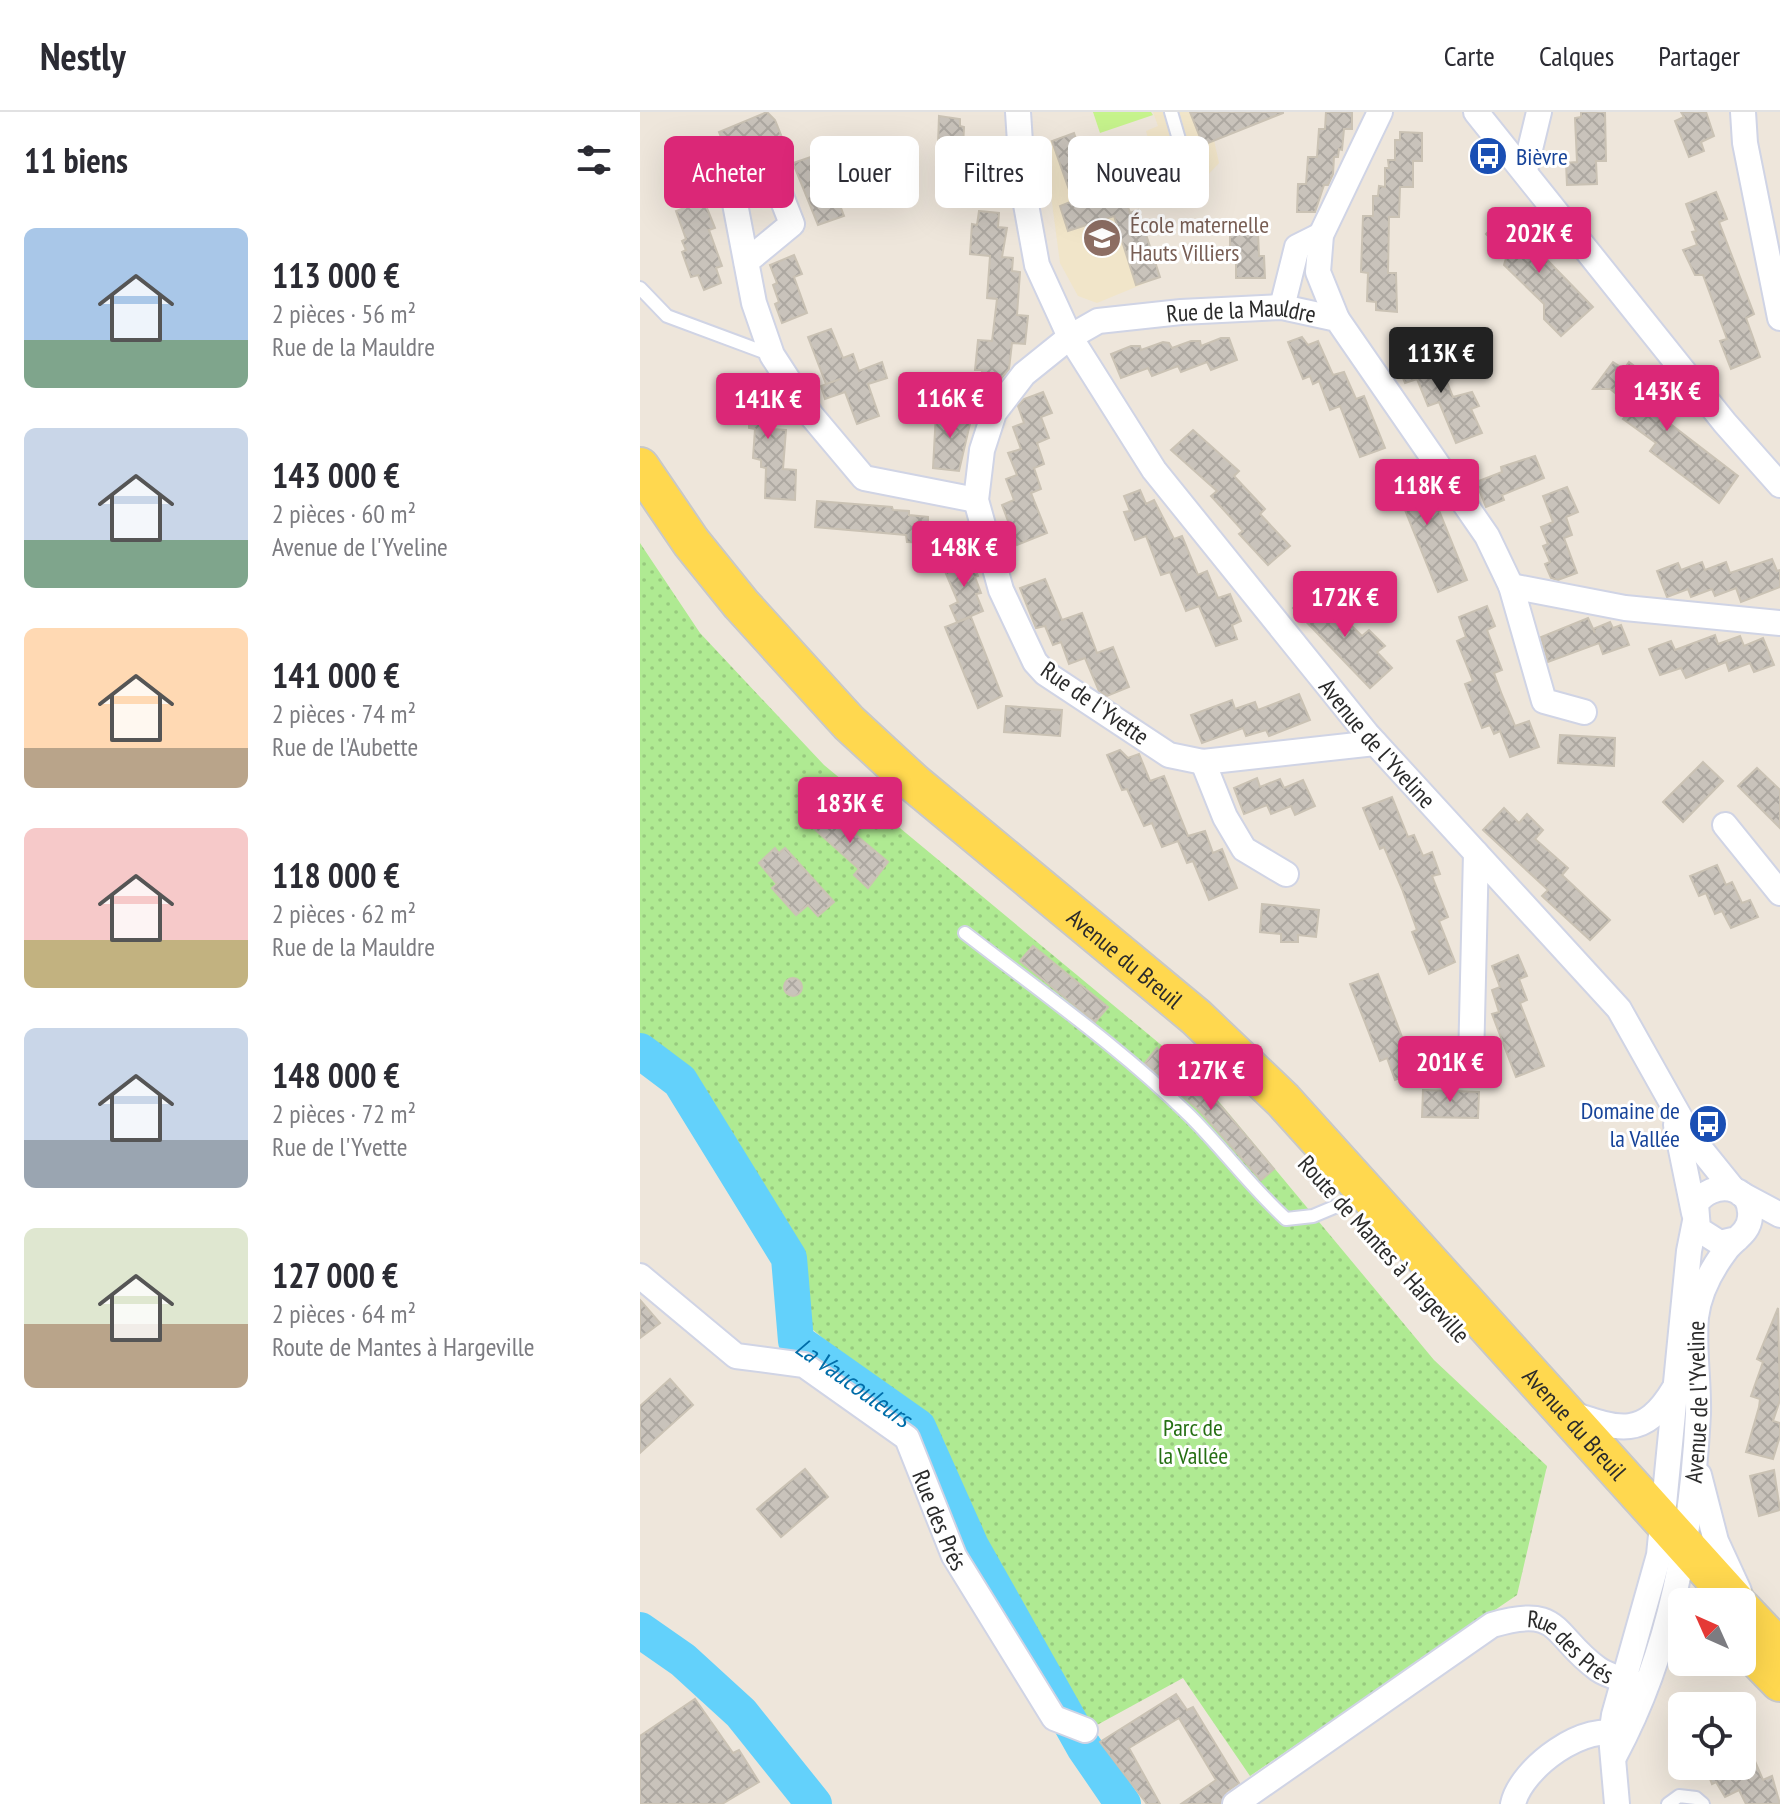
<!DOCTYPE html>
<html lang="fr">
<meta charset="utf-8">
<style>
body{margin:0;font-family:"PT Sans Narrow",sans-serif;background:#f7f7f7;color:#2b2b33;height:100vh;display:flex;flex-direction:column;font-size:30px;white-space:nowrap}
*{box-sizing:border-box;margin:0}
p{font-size:26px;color:#7c7c81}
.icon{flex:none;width:44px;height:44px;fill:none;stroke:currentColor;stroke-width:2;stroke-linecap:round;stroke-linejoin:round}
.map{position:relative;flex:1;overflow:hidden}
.panel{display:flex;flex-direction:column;background:#fff;width:640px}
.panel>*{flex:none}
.top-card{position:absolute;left:24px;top:24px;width:760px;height:72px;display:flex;gap:16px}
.needle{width:52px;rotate:315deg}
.controls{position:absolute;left:1028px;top:1476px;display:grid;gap:16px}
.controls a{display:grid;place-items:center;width:88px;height:88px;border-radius:12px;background:#fff;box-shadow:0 8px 32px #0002;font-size:40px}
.price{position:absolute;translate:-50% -68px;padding:0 18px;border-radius:8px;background:#db2777;color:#fff;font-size:26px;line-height:52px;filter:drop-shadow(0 2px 4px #0008)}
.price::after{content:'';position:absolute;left:50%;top:48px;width:24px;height:18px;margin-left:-12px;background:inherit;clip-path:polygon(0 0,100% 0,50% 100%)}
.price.current{background:#222;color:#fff}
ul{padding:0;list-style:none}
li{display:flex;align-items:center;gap:24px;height:200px;padding:0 24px}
li span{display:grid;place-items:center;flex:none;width:224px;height:160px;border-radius:12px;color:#555}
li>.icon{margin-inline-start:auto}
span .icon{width:96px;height:96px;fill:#fffc;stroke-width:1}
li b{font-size:34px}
h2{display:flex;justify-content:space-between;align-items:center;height:96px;padding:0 24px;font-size:34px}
.tag{padding:0 28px;border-radius:12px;background:#fff;box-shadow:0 8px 32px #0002;font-size:28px;line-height:72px}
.tag.current{background:#db2777;color:#fff}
header{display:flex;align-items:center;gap:48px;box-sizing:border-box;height:112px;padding:0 40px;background:#fff;border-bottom:2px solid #e1e1e2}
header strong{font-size:38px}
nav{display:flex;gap:44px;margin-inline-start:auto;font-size:28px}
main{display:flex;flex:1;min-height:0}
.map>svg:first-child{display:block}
.education{fill:#f1e5c9}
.park{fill:url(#park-dots)}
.pitch{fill:#c6f38c}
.water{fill:url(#water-waves)}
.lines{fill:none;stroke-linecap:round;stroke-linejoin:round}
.river{stroke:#63d1fb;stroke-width:36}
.building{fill:url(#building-cross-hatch);stroke:#cac2b4;stroke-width:2}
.service-casing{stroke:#d0d4e5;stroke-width:16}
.minor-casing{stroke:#d0d4e5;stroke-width:28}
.primary-casing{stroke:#c8c8c8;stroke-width:42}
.service{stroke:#fff;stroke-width:12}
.minor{stroke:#fff;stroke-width:24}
.primary{stroke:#ffd84f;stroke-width:38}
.labels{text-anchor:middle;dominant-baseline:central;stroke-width:6;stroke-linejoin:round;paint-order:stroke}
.transit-label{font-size:24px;fill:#164399;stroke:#fff;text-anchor:start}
.education-label{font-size:24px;fill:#785e54;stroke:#fff;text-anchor:start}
.street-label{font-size:24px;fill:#2b2b2b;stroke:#fff}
.park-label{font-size:24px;fill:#256f13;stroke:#fff}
.water-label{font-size:26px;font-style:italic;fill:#006da9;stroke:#fff}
</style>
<header>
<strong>Nestly</strong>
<nav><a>Carte</a><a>Calques</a><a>Partager</a></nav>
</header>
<main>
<section class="panel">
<h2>11 biens<svg class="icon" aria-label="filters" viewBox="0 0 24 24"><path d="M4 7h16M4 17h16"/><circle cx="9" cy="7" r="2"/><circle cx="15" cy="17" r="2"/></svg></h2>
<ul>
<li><span style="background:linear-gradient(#a9c7e8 70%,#7fa58c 0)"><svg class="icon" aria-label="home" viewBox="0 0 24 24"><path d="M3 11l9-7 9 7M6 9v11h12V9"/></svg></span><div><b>113 000 €</b><p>2 pièces · 56 m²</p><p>Rue de la Mauldre</p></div></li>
<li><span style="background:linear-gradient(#c9d6e8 70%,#7fa58c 0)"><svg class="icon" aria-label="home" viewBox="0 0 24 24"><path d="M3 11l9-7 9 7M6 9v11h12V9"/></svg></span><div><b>143 000 €</b><p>2 pièces · 60 m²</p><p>Avenue de l'Yveline</p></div></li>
<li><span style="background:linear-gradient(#ffd9b3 75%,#b9a48a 0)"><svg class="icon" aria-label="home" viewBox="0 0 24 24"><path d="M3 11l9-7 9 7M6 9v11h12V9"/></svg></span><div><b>141 000 €</b><p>2 pièces · 74 m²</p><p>Rue de l'Aubette</p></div></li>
<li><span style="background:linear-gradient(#f6c9c9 70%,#c2b280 0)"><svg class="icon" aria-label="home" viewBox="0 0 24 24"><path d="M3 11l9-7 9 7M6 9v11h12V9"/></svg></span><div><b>118 000 €</b><p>2 pièces · 62 m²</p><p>Rue de la Mauldre</p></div></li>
<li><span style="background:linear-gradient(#c9d6e8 70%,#9aa5b1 0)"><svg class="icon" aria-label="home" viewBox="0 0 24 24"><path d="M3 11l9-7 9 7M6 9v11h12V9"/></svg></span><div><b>148 000 €</b><p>2 pièces · 72 m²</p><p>Rue de l'Yvette</p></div></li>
<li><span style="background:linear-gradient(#dfe7d0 60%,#b9a48a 0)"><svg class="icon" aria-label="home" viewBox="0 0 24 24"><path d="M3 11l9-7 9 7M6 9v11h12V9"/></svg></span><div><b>127 000 €</b><p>2 pièces · 64 m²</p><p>Route de Mantes à Hargeville</p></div></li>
</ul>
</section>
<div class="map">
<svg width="1140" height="1692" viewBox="0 0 1140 1692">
<defs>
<pattern id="park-dots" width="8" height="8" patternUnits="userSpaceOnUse" patternTransform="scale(2)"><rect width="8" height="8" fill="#afea92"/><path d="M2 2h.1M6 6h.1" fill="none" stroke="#97c97e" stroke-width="1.8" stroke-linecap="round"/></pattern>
<pattern id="water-waves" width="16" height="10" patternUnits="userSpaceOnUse" patternTransform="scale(2)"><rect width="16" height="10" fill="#63d1fb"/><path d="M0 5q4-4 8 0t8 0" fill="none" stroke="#56b4d7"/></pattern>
<pattern id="building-cross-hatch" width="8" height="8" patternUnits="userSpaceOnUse" patternTransform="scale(2)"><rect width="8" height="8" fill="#c9c3bb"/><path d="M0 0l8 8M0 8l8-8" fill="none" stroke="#ada8a1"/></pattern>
</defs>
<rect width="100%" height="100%" fill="#eee6db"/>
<g class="education">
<path d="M513,0h99l-38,28 5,23 -16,17 -22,15 -21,-11 -14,-53 12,-5z"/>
<path d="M434,21l14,41 37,-12 5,17 -10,4 10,29 8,-2 22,67 -63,26 -19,-7 -18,-33 -16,-120z"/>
</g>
<path class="park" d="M0,431l60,90 124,132 371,308 239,287 113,106 -30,129 -267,181 -67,-98 -86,47 -28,-20 -133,-246 -30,-49 -102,-88 -11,-77 -89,-129 -64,-49z"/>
<path class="pitch" d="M453,0h58l2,3 -53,18z"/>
<path class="water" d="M429,1625l16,9 27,33 -13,7 -17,-21z"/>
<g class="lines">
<g class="river">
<path id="s1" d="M0,939l40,30 109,177 7,83 122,86 53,119 113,201 39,57"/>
<path d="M0,1518l43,30 58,53 73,91"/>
</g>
</g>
<g class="building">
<path d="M127,0l8,8 10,25 -19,7 -2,-5 -6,3 -3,-5 -20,7 -2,-5 -7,3 -7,-18z"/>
<path d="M550,0h93v1l-80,32z"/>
<path d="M686,0h26v17h-8l-2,21 -3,-1 -1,8h-4l-1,17 -5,11h-4l-9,27h-18l1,-28h8l2,-27h9l2,-28h6z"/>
<path d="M941,0h24l1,49h-10l1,23 -30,1 -1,-22 11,-1 -2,-44 6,-1z"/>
<path d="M1041,0h25l8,24 -13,6 3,9 -15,6 -14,-36 9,-4z"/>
<path d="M299,4l21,3v7l4,1 -1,20 11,1v7l3,1v20l-24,-2v-14h-8v-15h-7z"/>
<path d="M760,20l22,1v28h-9v26h-13l-1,30h-10l-1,56h8l1,39 -21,-2v-8l-9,-1 1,-28 -7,-1 2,-56h10v-20h5l1,-10 6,1v-19h4l-1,-8h7v-20h5z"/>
<path d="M434,21l14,41 37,-12 5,17 -10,3 10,31 8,-3 22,67 -24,8 -22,-69 -46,15 -8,-25 13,-5 -21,-60z"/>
<path d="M188,39l10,25 -8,3 14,37 -26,9 -25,-62z"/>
<path d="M64,45l11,28 -15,6 15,37 -6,2 13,36 -6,2 5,15 -17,7 -6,-15 -7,2 -9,-25 4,-2 -4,-9 4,-2 -10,-28 8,-3 -3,-9 6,-3 -11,-27z"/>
<path d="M1076,80l11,27 -8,3 35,92 -8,4 14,39 -29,12 -11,-28 7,-2 -24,-64h-8l-12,-25 14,-5 -5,-13 4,-1 -10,-27z"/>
<path d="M339,99l20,2 -1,14 9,1 -5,29 11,1 -1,13 8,1 -3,43 11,1 -3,28 -13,-1 -3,26 -13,16 -15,-1 1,-14h-7l3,-30 14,1 5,-42 -10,-1 3,-42 -20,-2 2,-30 5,1z"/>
<path d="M869,99l20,20 -5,5 69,71 -32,29 -17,-17v-15l-40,-39 3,-10 -21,-21z"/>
<path d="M618,121l1,23h5l1,22h-29v-22h-6v-22z"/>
<path d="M154,143l8,19 -8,3 13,36 -25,10 -7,-19 4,-2 -6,-17 4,-2 -7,-18z"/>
<path d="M191,217l12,29 10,-4 6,17 23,-9 5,16 -19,6 11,32 -22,8 -12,-32 -20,7 -4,-13 19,-7 -14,5 -18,-47z"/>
<path d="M662,225l6,8 10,-4 15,34 11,-3 12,27 8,-3 21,52 -25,9 -20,-51 -10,4 -11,-29 -6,3 -3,-8 -7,3 -15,-37z"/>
<path d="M581,226h8l8,22 -26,10 -4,-8 -26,10 -3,-6 -26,10 -4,-8 -27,10 -10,-24 20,-8h9l1,4 22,-8 6,1 3,5 19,-7h9l1,5z"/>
<path d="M777,235l12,25 5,-2 5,9 6,-2 8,20 19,-5 7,14 -8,3 11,24 -26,10 -17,-41 -11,4 -11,-27 -12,4 -11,-27z"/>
<path d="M973,250l11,7 5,-7 22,17 -10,12 24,18 -5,7 78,60 -19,27 -69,-52 6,-8 -33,-24 9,-13 -22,-17h-17z"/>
<path d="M103,265l15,5 2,5 13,3 -2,39 15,1 -3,39 13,1 -1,30 -30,-2 1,-30 -5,-1v-7l-8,-2 2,-29 -6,-1v-8l-8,-1z"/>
<path d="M403,280l9,21 -11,4 8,21 -12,5 7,21 -10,4 7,21 -10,4 16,40 -30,12 -15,-40 12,-5 -8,-21 11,-4 -9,-22 13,-4 -8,-22 11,-4 -6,-17 6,-7z"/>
<path d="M296,301l36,2 -13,56 -26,-3z"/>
<path d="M553,318l46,41 -5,5 31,33 -5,5 30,32 -22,19 -29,-31 4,-3 -32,-35 6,-5 -46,-41z"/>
<path d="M895,344l9,22 -42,17 2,5 -18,7 -10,-25 26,-10 -1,-5z"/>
<path d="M775,351l16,42 5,-2 31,77 -29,12 -37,-92 -7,2 -11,-28z"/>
<path d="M927,375l11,25 -12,5 6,18 -8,3 13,35 -19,7 -7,-2 -6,-14 5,-2 -7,-16 5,-2 -7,-17 12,-5 -10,-26z"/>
<path d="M500,378l6,14 8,-4 20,39 8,-3 16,39 9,-4 11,27 12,-4 11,27 -9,4 5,14 -21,7 -17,-40 -13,5 -16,-39 -9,3 -15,-39 -11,4 -11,-28 6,-1 -6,-15z"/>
<path d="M177,389l75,6 1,3 16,1v4l19,2v26l-21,-1 -1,-7 -91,-8z"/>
<path d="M331,445l7,19 -3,1 6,16 -5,1 7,17 -26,11 -7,-16 8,-4 -14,-33z"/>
<path d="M1132,447l5,12 3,-1v17l-39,15 -5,-14 -21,8 -3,-7 -21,8 -3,-8 -21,8 -10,-26 21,-8 3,7 21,-8 3,8 21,-8 4,11z"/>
<path d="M405,467l17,41 20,-7 15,40 16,-6 16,40 -22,9 -8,-5 -14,-33 -16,6 -8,-22 -8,3 -8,-19 -9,2 -16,-40z"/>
<path d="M674,477l48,47 7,-6 16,16 -8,6 15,16 -22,20 -77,-80z"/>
<path d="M847,494l8,20 -8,4 15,40 -8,3 8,22 13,31 14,-5 10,26 -29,10 -10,-26 -6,3 -4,-9 -8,3 -17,-44 8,-3 -16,-40 9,-4 -7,-20z"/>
<path d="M331,505l31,79 -24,12 -33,-81z"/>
<path d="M948,506l7,15 -2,-4 17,-7 3,6 8,-3 8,20 -26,9 -4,-11 -51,19 -7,-25z"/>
<path d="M1075,523l3,9 22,-8 4,10 19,-8 11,27 -20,7 -4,-9 -21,8 -3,-9 -40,16 -5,-10 -21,7 -11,-26 22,-8 4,9z"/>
<path d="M659,582l11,26 -41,16 -3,-6 -20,6 -3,-8 -41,15 -11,-28 41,-15 3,9 20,-7 3,8z"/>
<path d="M366,594l56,4 -2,26 -56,-4z"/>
<path d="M920,623l55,3 -1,28 -56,-3z"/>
<path d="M480,638l8,8 11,-4 11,27 14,-5 24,60 17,-5 8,22 9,-4 15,39 -28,12 -16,-39 -6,2 -9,-22 -16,6 -10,-24 -8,3 -17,-37 -5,1 -15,-35z"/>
<path d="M1063,650l20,19 -40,41 -20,-20z"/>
<path d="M1117,656l23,22v38l-42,-42z"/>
<path d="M617,666l3,9 20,-8 4,9 19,-8 12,26 -20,9 -4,-9 -20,8 -4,-9 -23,9 -10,-26z"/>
<path d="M752,685l16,40 6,-2 9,21 9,-4 8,22 -8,2 16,41 -9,4 16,41 -26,12 -17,-42 5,-2 -15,-41 -18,-42 -4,2 -17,-41z"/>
<path d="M191,690l13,11 -6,7 50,42 -20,26 -14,-13 5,-6 -48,-43z"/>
<path d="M864,696l15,15 8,-9 16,16 -8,9 33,29 -6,7 48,45 -20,20 -48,-44 6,-6 -65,-60z"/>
<path d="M135,736l4,5 6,-5 49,54 -16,14 -10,-11 -12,10 -24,-27 5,-4 -18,-21z"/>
<path d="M1077,753l9,20 6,-3 10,21 8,-3 8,17 -27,11 -9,-17 -7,3 -9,-21 -7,3 -9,-20z"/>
<path d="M622,792l57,6 -3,27 -18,-2v7h-17v-8l-21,-2z"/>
<path d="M393,834l75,61 -13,15 -75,-61z"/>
<path d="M878,843l9,21 -8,3 8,21 -7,3 24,63 -28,11 -24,-63 7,-2 -7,-22 8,-3 -8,-21z"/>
<path d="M738,862l29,76 6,-2 8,21 -26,11 -8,-22 -7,3 -30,-77z"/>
<circle cx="153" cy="875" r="9"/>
<path d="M517,936l65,59 52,62 -13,11 -61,-69 -55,-48z"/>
<path d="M783,978l56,2 -1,26 -56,-1z"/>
<path d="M0,1188l20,23 -20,15z"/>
<path d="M1138,1196l2,92 -7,21 7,2v13l-7,23 -27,-7 13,-45 1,-8 -9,-3 12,-34 -6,-3z"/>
<path d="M30,1267l23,26 -53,48v-47z"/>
<path d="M165,1357l23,28 -47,40 -24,-28z"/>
<path d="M1134,1358l6,40 -21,6 -9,-40z"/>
<path d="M536,1582l11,16 6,-3 46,76 -13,9 -6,12h-39l35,-24 -37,-62 -50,30 31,56h-13l-47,-62z"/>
<path d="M55,1587l38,54 6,-3 20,32 -37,22h-82v-68z"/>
<path d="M1102,1619l21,49 9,-4 8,28h-34l-7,-14 -14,7 -9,-15 -4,2 -7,-18h37z"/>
</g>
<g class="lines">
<g class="service-casing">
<g id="service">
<path d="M531,0l17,58"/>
<path d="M0,176l27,28 105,39"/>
<path d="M325,821c76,59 156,115 225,183 33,33 61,71 96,103l27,-3 31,-13"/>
<path d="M1028,1692l11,-8 17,2 7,6"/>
</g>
</g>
<g class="minor-casing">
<g id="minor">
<path id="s2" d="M378,0l5,76 14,77 33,72 84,133 213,264 252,275 72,128 42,52"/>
<path d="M836,0l249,311 55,62"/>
<path d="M1103,0l2,31 35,175"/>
<path d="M885,58l14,-58"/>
<path d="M106,150l46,-38 -21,-54 -34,1 -4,22 21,110 18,52 39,60 53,63 112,22"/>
<path d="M642,195l15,-60 24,-12"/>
<path d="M697,207l-19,-47 3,-37 59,-123"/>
<path d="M871,474l114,22 155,15"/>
<path id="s3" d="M735,631l-172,19 -34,-7 -124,-82 -10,-11 -34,-72 -25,-90 6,-50 12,-37 30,-39 46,-37 28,-16 83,-9 101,-5 55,12 150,217 24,50 33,115 40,11"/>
<path d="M563,650l22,55 19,32 42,25"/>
<path d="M1085,713l55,68"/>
<path d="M831,950l5,-209"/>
<path d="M1036,1013l18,88"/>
<path d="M1101,1082l39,21"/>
<path id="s4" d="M0,1164l96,80 68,9 103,73 47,118 100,162 31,12"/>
<path d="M930,1301c49,17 74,26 104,-24"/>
<path d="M1059,1363l17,66 23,50"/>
<path id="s5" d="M975,1643c56,-104 77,-223 83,-341 1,-33 -5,-65 -2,-97 3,-24 15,-47 30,-67 8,-11 23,-17 24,-33 3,-34 -39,-37 -54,-13l2,25 22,14 17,-4"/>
<path id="s6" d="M595,1692l257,-179c70,-21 60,11 106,44 11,8 29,11 42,16"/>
<path d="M873,1692c8,-36 73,-84 110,-69"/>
<path d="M977,1692l-6,-68 3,-21 45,-160 30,-304 6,-30"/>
</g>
</g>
<g class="primary-casing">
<g id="primary">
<path id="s7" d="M0,355l51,75 50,62 108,119 65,60 282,234 87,83 453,502"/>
<path d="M1102,1497l38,40"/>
<path d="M1102,1531l38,39"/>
</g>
</g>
<use href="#service" class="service"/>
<use href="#minor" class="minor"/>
<use href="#primary" class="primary"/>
</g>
<defs>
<g id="bus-disc" transform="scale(2)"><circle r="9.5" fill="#1a4fb4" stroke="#fff"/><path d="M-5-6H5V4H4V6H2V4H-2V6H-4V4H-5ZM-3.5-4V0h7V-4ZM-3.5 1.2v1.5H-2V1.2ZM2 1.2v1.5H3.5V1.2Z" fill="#fff"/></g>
<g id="school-disc" transform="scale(2)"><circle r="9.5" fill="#8d6e63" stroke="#fff"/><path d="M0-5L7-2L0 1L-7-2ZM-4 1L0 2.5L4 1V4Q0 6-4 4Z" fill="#fff"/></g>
</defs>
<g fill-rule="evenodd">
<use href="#bus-disc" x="848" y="44"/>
<use href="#school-disc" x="462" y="126"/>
<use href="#bus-disc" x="1068" y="1012"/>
</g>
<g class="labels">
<g class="transit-label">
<text x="876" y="44">Bièvre</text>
<text x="1040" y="998" text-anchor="end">Domaine de<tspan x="1040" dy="28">la Vallée</tspan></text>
</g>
<g class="education-label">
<text x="490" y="112">École maternelle<tspan x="490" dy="28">Hauts Villiers</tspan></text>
</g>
<g class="street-label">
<text stroke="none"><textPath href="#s3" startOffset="918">Rue de la Mauldre</textPath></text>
<text transform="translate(455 591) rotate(35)">Rue de l'Yvette</text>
<text stroke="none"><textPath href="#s2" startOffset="744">Avenue de l'Yveline</textPath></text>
<text stroke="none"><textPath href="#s7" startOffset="694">Avenue du Breuil</textPath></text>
<text transform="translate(744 1137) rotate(48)">Route de Mantes à Hargeville</text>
<text stroke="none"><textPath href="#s5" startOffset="366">Avenue de l'Yveline</textPath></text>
<text stroke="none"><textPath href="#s7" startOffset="1342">Avenue du Breuil</textPath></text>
<text stroke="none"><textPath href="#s4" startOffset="408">Rue des Prés</textPath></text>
<text stroke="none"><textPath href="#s6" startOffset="402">Rue des Prés</textPath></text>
</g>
<g class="park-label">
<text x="553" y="1315">Parc de<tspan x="553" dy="28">la Vallée</tspan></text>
</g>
<g class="water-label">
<text stroke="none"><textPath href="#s1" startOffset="412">La Vaucouleurs</textPath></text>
</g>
</g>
</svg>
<div class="controls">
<a><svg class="needle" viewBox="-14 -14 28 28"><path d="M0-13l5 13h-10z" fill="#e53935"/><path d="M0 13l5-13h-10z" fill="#7c7c81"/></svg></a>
<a><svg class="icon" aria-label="locate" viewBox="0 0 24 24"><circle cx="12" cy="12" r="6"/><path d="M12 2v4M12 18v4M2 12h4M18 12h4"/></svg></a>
</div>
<b class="price" style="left:899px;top:163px">202K €</b>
<b class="price current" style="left:801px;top:283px">113K €</b>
<b class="price" style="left:1027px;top:321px">143K €</b>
<b class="price" style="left:310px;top:328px">116K €</b>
<b class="price" style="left:128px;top:329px">141K €</b>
<b class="price" style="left:787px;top:415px">118K €</b>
<b class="price" style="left:324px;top:477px">148K €</b>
<b class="price" style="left:705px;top:527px">172K €</b>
<b class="price" style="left:210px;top:733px">183K €</b>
<b class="price" style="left:810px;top:992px">201K €</b>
<b class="price" style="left:571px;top:1000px">127K €</b>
<div class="top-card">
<a class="tag current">Acheter</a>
<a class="tag">Louer</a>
<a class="tag">Filtres</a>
<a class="tag">Nouveau</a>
</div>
</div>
</main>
